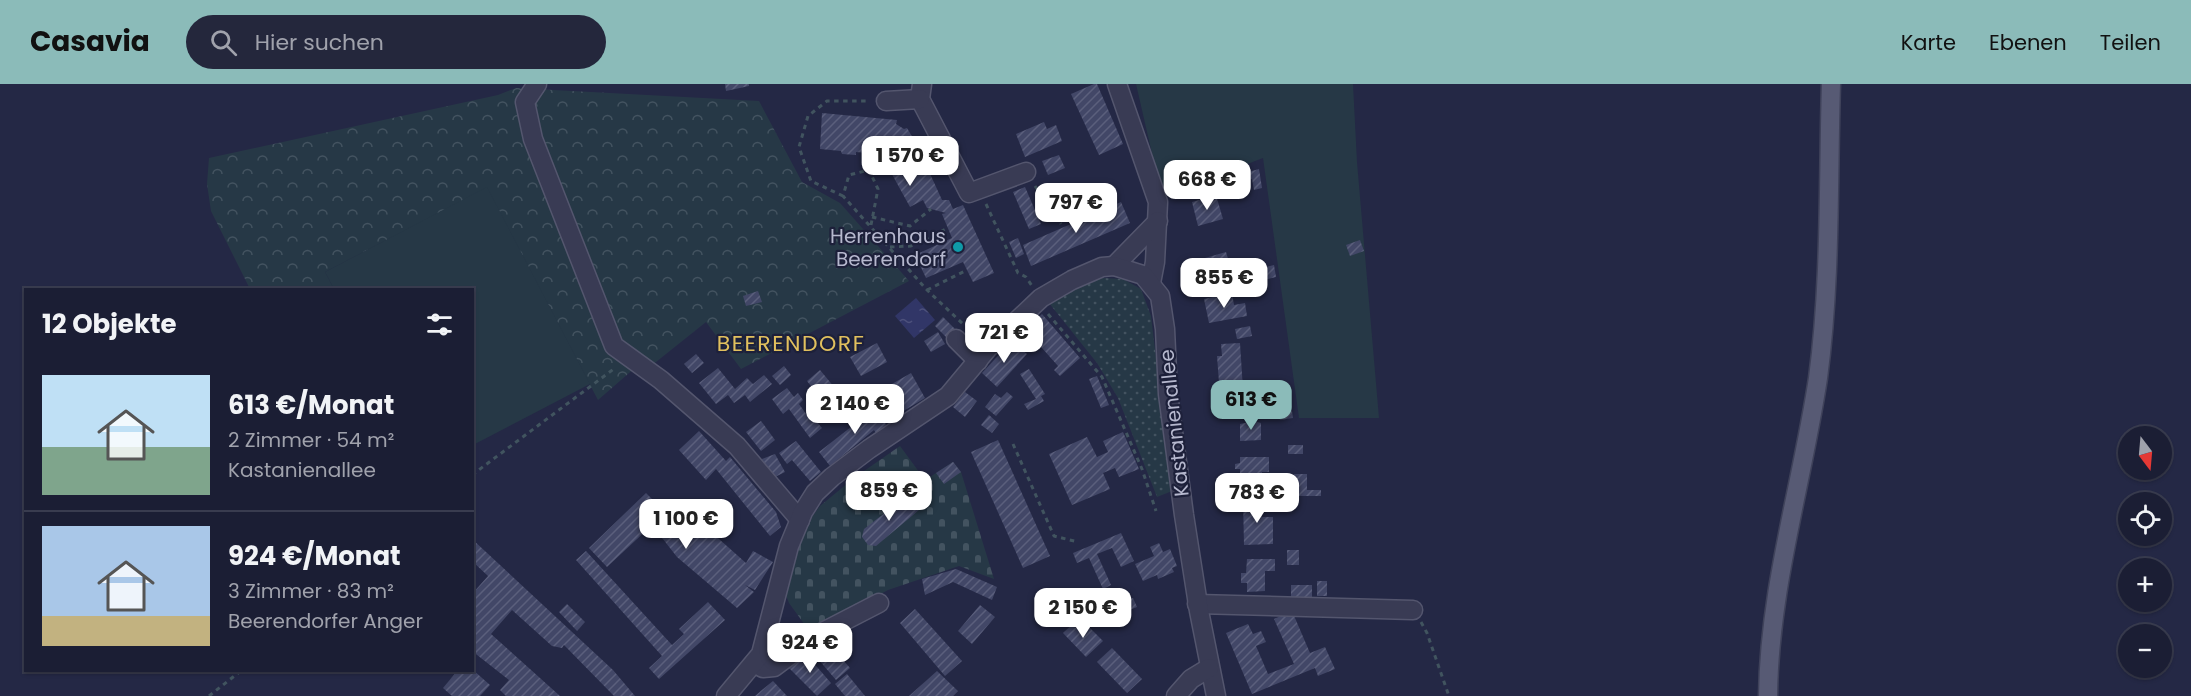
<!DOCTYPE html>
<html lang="de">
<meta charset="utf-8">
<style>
body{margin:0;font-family:Poppins,sans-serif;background:#24273c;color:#f1f3f6;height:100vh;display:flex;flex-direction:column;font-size:22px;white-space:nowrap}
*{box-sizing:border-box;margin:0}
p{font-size:20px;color:#a0a2ac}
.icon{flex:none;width:33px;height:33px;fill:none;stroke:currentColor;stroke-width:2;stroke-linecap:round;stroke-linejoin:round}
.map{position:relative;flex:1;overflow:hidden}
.sheet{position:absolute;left:24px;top:204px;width:450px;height:384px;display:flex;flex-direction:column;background:#1b1e34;border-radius:0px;box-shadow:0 2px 4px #0004,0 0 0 2px #393c4f}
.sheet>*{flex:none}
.needle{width:39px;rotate:164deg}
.fabs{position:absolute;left:2118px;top:342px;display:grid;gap:12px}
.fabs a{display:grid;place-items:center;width:54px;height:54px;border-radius:50%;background:#1b1e34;box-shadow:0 2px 4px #0004,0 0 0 2px #393c4f;font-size:30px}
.price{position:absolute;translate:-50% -51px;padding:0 14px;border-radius:12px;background:#fff;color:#222;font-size:20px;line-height:39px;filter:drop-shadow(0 2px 3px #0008)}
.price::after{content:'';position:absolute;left:50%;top:36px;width:18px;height:14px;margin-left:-9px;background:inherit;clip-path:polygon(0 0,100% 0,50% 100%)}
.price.on{background:#8bbbb9;color:#111}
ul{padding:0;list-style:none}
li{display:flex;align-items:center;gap:18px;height:150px;padding:0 18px}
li+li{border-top:2px solid #393c4f}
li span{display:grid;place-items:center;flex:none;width:168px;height:120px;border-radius:0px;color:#555}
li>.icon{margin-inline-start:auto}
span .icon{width:72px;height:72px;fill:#fffc;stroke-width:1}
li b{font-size:26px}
h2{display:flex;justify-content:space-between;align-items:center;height:72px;padding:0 18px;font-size:26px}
header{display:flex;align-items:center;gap:36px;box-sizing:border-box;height:84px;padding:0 30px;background:#8bbbb9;color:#111}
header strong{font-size:28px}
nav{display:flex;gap:33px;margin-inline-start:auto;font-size:21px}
.search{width:420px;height:54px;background:#24273c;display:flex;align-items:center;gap:15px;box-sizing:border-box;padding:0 21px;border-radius:33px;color:#a0a2ac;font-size:22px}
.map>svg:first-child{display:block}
.grass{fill:url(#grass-dots)}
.forest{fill:url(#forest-crowns)}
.cemetery{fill:url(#cemetery-stones)}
.garden{fill:#263846}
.water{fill:url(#water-ripples)}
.building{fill:url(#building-hatch)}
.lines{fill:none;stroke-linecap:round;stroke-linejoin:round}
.minor-casing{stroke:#54566e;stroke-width:21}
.major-casing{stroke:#3f425a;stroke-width:21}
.path{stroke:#41545f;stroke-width:3;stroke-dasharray:4.5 4.5;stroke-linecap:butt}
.minor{stroke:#393b54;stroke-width:18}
.major{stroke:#575a74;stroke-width:18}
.culture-dot{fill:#0f9aa8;stroke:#1d203a;stroke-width:2}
.labels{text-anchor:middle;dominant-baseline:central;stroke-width:4.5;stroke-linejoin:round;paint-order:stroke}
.poi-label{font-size:20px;fill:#b6b8ce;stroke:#1d203a;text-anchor:end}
.street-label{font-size:20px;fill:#b6b8ce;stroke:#1d203a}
.quarter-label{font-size:22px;letter-spacing:1.5px;fill:#e1c05e;stroke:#1d203a}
</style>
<header>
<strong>Casavia</strong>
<div class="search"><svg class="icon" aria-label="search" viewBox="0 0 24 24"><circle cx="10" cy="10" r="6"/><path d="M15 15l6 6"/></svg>Hier suchen</div>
<nav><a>Karte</a><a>Ebenen</a><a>Teilen</a></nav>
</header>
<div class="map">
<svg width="2191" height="612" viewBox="0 0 2191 612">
<defs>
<pattern id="grass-dots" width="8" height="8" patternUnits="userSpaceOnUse" patternTransform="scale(1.5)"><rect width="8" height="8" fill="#263846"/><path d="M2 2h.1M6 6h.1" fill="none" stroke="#435360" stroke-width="1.8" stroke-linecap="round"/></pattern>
<pattern id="forest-crowns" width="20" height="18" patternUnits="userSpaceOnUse" patternTransform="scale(1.5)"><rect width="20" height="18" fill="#263846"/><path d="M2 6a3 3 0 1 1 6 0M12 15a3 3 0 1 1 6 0" fill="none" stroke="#435360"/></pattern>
<pattern id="cemetery-stones" width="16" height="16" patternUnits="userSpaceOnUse" patternTransform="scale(1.5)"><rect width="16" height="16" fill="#263846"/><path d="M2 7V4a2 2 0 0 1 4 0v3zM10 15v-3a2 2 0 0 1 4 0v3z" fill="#435360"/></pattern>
<pattern id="water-ripples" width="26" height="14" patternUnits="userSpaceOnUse" patternTransform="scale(1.5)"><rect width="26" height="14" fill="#313667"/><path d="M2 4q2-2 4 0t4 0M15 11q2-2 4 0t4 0" fill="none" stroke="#4d517c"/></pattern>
<pattern id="building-hatch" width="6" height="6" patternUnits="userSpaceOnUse" patternTransform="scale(1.5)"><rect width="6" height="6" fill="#424767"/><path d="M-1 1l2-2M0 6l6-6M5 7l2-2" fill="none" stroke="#5b5f7c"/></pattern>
</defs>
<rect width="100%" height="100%" fill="#242845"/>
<path class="grass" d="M1103,194l20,1 18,10 10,27 21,175 -15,6 -39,-99 -21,-35 -48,-60 38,-21z"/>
<path class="forest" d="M516,4l243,13 43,81 38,21 69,78 -168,88 -35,-47 -55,44 -15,1 -38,33 -111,-212 -162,84 9,17h-84l-39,-78 -4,-27 2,-26 289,-63z"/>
<path class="cemetery" d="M900,362l25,34 28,-18 8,10 33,107 -35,-13 -71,24 -78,42 -21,-29 -5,-13 4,-21 18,-44 14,-19 34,-28z"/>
<g class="garden">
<path d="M1136,0h217l4,78 22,256h-80l-36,-260 -101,39z"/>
<path d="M487,103l103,197 -117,61 -1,-155 -138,-1 -9,-17z"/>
</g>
<path class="water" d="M916,214l19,22 -21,18 -19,-22z"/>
<g class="building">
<path d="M725,0h24v2l-23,5z"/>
<path d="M1094,0h3l26,60 -24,11 -28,-61z"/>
<path d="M822,29l75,7 -1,4 8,5 3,-1 6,10 -2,1 2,5 3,-1 26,57h7l4,9 10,-4 31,68 -21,9 -10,-20 -37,16 -11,-23 37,-17 -10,-24 4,-1 -19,-5 -4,-8 -13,7 -27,-49 -7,-4 -20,-2v3l-14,-1 -1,-3 -21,-2z"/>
<path d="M1044,38l3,7 9,-4 6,16 -37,16 -9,-23z"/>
<path d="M1059,71l6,13 -17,7 -6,-14z"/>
<path d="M1198,76l4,10 -15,5 -3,-10z"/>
<path d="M1259,85l3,19 -8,2 -2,-11 -10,3 -1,-8z"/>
<path d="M1025,103l16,37 -12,5 -16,-37z"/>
<path d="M1216,111l7,24 -25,7 -6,-24z"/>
<path d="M1121,118l9,21 -99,43 -8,-21z"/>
<path d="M1018,154l6,16 -8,4 -7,-16z"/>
<path d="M1360,156l4,11 -14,5 -4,-11z"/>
<path d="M1226,168l8,26 -28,9 -4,-14 8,-2 -5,-13z"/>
<path d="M1274,181l2,12 -32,8 -3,-12z"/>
<path d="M758,207l4,11 -16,4 -3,-10z"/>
<path d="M1232,209l2,12 11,-2 2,13 -38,7 -5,-24z"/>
<path d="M1042,230l38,44 -20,18 -6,-6 4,-4 -33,-37z"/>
<path d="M943,233l16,16 -8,9 -16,-16z"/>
<path d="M1250,242l2,10 -15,3 -2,-10z"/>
<path d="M938,248l7,12 -14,8 -7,-11z"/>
<path d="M1012,257l15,13 -30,33 -15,-14z"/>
<path d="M877,259l10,19 -26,14 -11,-19z"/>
<path d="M1240,259l4,62 -19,1v-10h-5l-3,-40h5l-1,-12z"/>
<path d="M696,270l8,9 -12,10 -8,-9z"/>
<path d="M784,282l7,9 -11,10 -8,-9z"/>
<path d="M718,284l17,21 12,-11 6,6 11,-9 8,9 -22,18 -5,-7 -11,8 -6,-8 -12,9 -17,-21z"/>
<path d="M1029,285l16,25 -4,2 3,5 -16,9 -4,-6 12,-5 -16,-25z"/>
<path d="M820,286l15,18 -14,11 -14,-18z"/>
<path d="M911,289l14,25 -25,15 -15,-25z"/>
<path d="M1097,292l12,29 -8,3 -12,-29z"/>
<path d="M787,304l7,9 4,-4 5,7 -4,4 10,14 3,-2 10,12 -12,10 -21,-29 -6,5 -11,-15z"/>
<path d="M965,308l12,9 -12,16 -12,-10z"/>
<path d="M1007,308l6,5 -17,19 -11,-9 10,-13 6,4z"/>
<path d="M1290,313l3,21 -13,2 -3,-21z"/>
<path d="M879,321l11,14 -5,3 1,3 -10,8 -2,-3 -44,36 -11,-14z"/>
<path d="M989,331l10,9 -7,9 -11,-8z"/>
<path d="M761,337l14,19 -14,11 -15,-19z"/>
<path d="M1254,337l7,2v17l-21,1v-17z"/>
<path d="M699,347l27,30 4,-4 46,55 5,15 -11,9 -54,-67 -10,11 -27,-30z"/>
<path d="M1123,348l16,37 -20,8 -4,-9 -12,5 7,16 -38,16 -23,-51 38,-17 10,20 11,-5 -5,-11z"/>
<path d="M998,356l52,116 -27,12 -52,-116z"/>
<path d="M796,357l25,31 -11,9 -18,-21 -5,4 -8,-11z"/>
<rect x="1288" y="361" width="15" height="9"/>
<path d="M775,370l10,18 -14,7 -12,-19z"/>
<path d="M1240,373h29v15h-7v8h9l3,3h20v-9h13v16h14v6h-47v-6h-34v-21h-5v-5l5,-1z"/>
<path d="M953,378l8,10 -17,12 -8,-11z"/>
<path d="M646,409l19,19 -8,8 11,-9 14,15 10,-11 54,48 7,-12 20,11 -18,28 -10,-5 9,7 -17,16 -60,-51 -25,-32 -45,42 -18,-19z"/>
<path d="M909,413l10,13 -43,36 -8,-1 -6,-8 2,-8 22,-17 -4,-6 5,-4 5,6 6,-2z"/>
<path d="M1243,415h19v18h11v27l-29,1z"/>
<path d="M1121,449l13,28 -13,6 -9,-19 -15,6 14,31 -8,4 -14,-31 -12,5 -4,-10z"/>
<path d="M472,455l141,131 22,26h-21l-50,-51 -2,3 -10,-2 -40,-36 -21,24 69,62h-54l-6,-6 9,-10 -37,-29v-57l16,-18 -16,-15z"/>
<path d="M1159,459l4,9 7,-3 7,17 -5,2 2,4 -16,7 -1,-4 -14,6 -8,-17 19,-8 -4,-9z"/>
<rect x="1287" y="466" width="12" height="15"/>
<path d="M586,467l86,94 12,-11 -5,-5 29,-27 17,18 -66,59 -10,-11 13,-12 -86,-96z"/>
<path d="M1247,475h28v12h-10v20l-18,1v-9h-6v-10h5z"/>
<path d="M956,485l41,18 -5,13 -39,-18 -28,13 -3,-16z"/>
<rect x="1317" y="497" width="10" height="15"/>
<rect x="1291" y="501" width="21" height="12"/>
<path d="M1133,514l4,9 -19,8 -4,-9z"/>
<path d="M567,520l18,18 -8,9 -18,-19z"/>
<path d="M980,521l15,12 -23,27 -14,-13z"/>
<path d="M915,525l47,52 -17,15 -45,-53z"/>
<path d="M1292,527l18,42 15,-6 10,22 -17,7 -3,-8 -63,26 -26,-61 22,-9 5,10 8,-3 5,11 -10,4 12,28 26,-10 -20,-45z"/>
<path d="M1074,539l7,7 6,-5 16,16 -17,16 -23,-24z"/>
<path d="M826,556l24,28 -14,12 -24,-28z"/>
<path d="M1112,564l30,31 -15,14 -30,-31z"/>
<path d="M804,568l27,31 -14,13 -29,-29z"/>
<path d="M458,586h15l17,15 -10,11h-28l-9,-8z"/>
<path d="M937,587l21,20 -5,5h-44z"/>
<path d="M847,590l18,22h-20l-10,-12z"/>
<path d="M773,597l14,15h-32l7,-6z"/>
</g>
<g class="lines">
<g class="minor-casing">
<g id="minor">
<path d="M537,0l-12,18 8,37 81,207 47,34 76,66 63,74"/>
<path d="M922,0l-2,15 49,94 57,-21"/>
<path d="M1117,0l41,118 -3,60 -4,21"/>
<path d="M886,17l34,-2"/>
<path d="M1114,182l44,-45"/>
<path d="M956,255l22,22"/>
<path d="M1197,520l216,6"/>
<path d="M754,579l9,5 11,-1 43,-32 62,-32"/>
<path d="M726,612l35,-42 28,-108 14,-34 12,-19 17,-16 37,-28 79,-53 40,-48 53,-50 31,-18 30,-13 12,-1 29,9 17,21 5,33 3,65 16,121 15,96 17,85"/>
<path d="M1176,612l15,-17 18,-11"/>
</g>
</g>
<g class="major-casing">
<path id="major" d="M1768,612c1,-107 34,-212 50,-318 13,-97 10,-196 13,-294"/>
</g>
<g class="path">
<path d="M1035,102l26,38"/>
<path d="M843,112l-32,-15 -12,-34 9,-31 19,-15h42"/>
<path d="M986,120l32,69 8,4 6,9"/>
<path d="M872,133l38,9 21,-17"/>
<path d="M871,141l7,-36 -9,-19 -20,5 -6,21 84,94 36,34"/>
<path d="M890,163l21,-1 37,-18"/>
<path d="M927,206l40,-20"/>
<path d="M1048,230l54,63 40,92 14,42"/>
<path d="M1013,360l41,92 24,6"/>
<path d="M472,391l143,-107"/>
<path d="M1421,538l6,11 22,63"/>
<path d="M209,612l33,-26"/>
</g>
<use href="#minor" class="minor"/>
<use href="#major" class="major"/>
</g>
<circle class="culture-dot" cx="958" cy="163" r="6"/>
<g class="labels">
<g class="poi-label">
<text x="946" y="152">Herrenhaus<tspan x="946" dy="23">Beerendorf</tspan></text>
</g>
<g class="street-label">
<text transform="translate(1174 339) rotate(-96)">Kastanienallee</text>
</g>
<g class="quarter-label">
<text x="791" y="259">BEERENDORF</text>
</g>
</g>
</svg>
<div class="fabs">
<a><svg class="needle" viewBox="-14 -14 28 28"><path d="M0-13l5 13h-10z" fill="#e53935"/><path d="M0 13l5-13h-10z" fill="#a0a2ac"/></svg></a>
<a><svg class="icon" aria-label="locate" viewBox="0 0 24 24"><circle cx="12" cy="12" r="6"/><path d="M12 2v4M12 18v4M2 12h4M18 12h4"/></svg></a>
<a>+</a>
<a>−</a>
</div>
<b class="price" style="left:910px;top:103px">1 570 €</b>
<b class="price" style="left:1207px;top:127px">668 €</b>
<b class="price" style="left:1076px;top:150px">797 €</b>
<b class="price" style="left:1224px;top:225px">855 €</b>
<b class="price" style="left:1004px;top:280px">721 €</b>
<b class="price on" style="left:1251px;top:347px">613 €</b>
<b class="price" style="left:855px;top:351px">2 140 €</b>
<b class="price" style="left:889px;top:438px">859 €</b>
<b class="price" style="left:1257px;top:440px">783 €</b>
<b class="price" style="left:686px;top:466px">1 100 €</b>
<b class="price" style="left:1083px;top:555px">2 150 €</b>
<b class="price" style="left:810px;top:590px">924 €</b>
<section class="sheet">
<h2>12 Objekte<svg class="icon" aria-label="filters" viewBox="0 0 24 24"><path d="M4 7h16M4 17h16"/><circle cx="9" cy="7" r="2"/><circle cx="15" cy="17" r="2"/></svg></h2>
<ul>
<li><span style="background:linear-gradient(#bfe0f5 60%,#7fa58c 0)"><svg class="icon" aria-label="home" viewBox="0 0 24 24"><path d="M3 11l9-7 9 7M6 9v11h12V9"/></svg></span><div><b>613 €/Monat</b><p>2 Zimmer · 54 m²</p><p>Kastanienallee</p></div></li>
<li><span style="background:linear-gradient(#a9c7e8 75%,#c2b280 0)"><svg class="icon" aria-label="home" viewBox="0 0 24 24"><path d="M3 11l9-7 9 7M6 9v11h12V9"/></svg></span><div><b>924 €/Monat</b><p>3 Zimmer · 83 m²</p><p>Beerendorfer Anger</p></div></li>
</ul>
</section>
</div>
